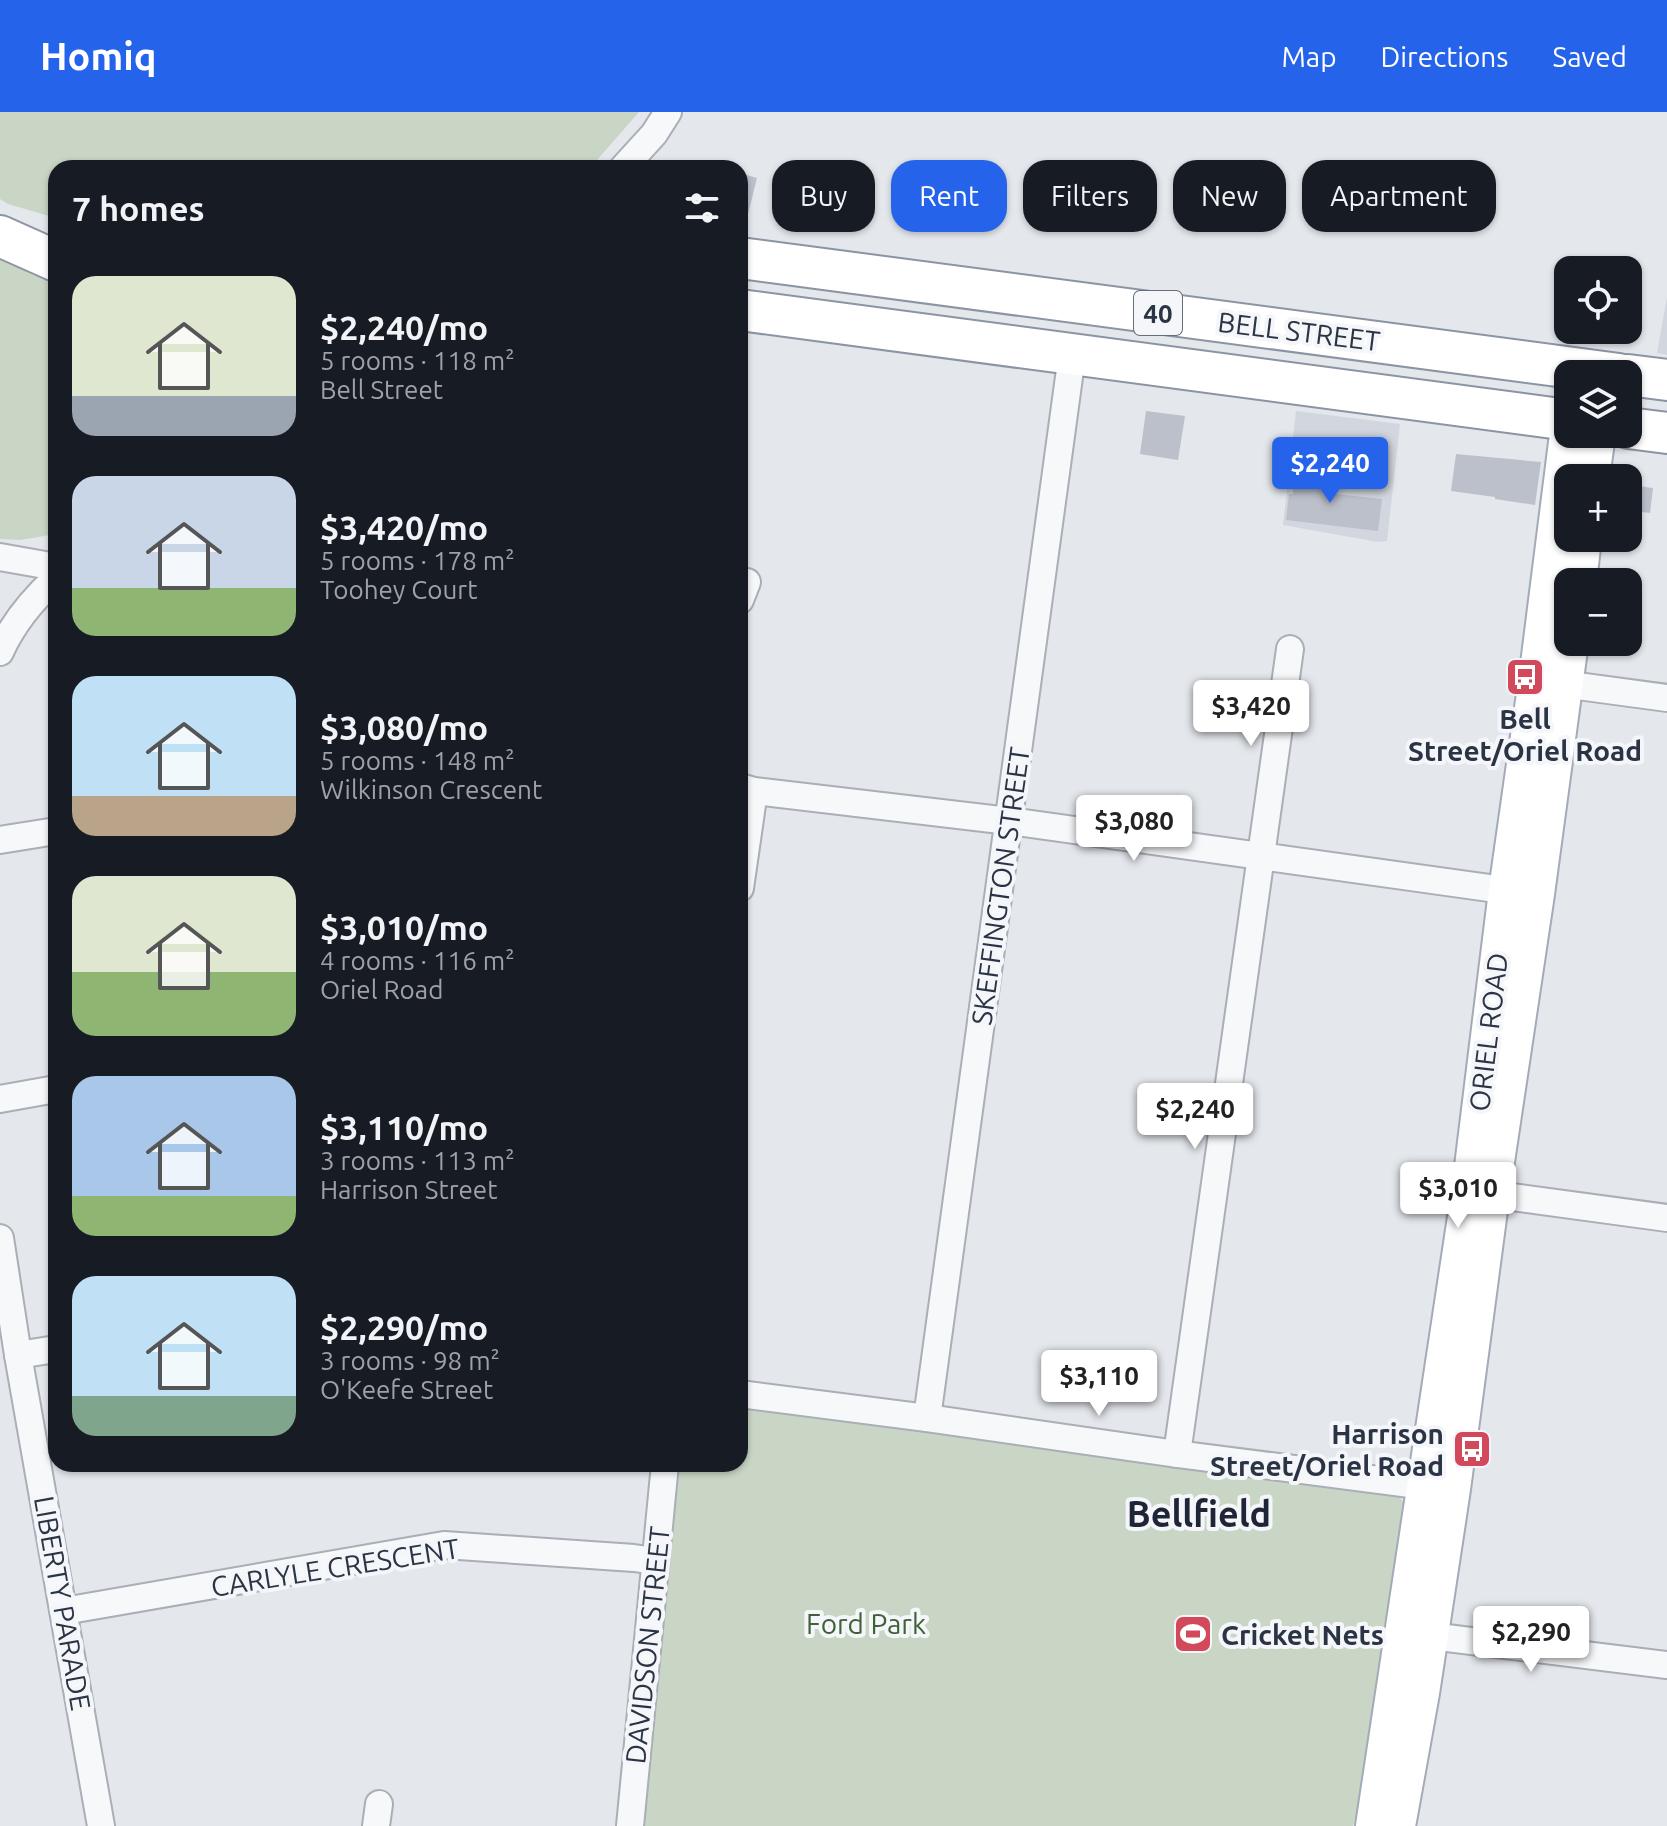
<!DOCTYPE html>
<meta charset="utf-8">
<style>
body{margin:0;font-family:Ubuntu,sans-serif;background:#20242c;color:#f1f3f6;height:100vh;display:flex;flex-direction:column;font-size:30px;white-space:nowrap}
*{box-sizing:border-box;margin:0}
p{font-size:26px;color:#9ea1a6}
.icon{flex:none;width:44px;height:44px;fill:none;stroke:currentColor;stroke-width:2;stroke-linecap:round;stroke-linejoin:round}
.map{position:relative;flex:1;overflow:hidden}
.panel{position:absolute;left:48px;top:48px;width:700px;height:1312px;display:flex;flex-direction:column;background:#171b24;border-radius:24px;box-shadow:0 2px 6px #0004}
.panel>*{flex:none}
.top-card{position:absolute;left:772px;top:48px;width:760px;height:72px;display:flex;gap:16px}
.controls{position:absolute;left:1554px;top:144px;display:grid;gap:16px}
.controls a{display:grid;place-items:center;width:88px;height:88px;border-radius:16px;background:#171b24;box-shadow:0 2px 6px #0004;font-size:40px}
.price{position:absolute;translate:-50% -68px;padding:0 18px;border-radius:8px;background:#fff;color:#222;font-size:26px;line-height:52px;filter:drop-shadow(0 2px 4px #0008)}
.price::after{content:'';position:absolute;left:50%;top:48px;width:24px;height:18px;margin-left:-12px;background:inherit;clip-path:polygon(0 0,100% 0,50% 100%)}
.price.active{background:#2563eb;color:#fff}
ul{padding:0;list-style:none}
li{display:flex;align-items:center;gap:24px;height:200px;padding:0 24px}
li span{display:grid;place-items:center;flex:none;width:224px;height:160px;border-radius:24px;color:#555}
li>.icon{margin-inline-start:auto}
span .icon{width:96px;height:96px;fill:#fffc;stroke-width:1}
li b{font-size:34px}
h2{display:flex;justify-content:space-between;align-items:center;height:96px;padding:0 24px;font-size:34px}
.chip{padding:0 28px;border-radius:24px;background:#171b24;box-shadow:0 2px 6px #0004;font-size:28px;line-height:72px}
.chip.active{background:#2563eb;color:#fff}
header{display:flex;align-items:center;gap:48px;box-sizing:border-box;height:112px;padding:0 40px;background:#2563eb;color:#fff}
header strong{font-size:38px}
nav{display:flex;gap:44px;margin-inline-start:auto;font-size:28px}
.map>svg:first-child{display:block}
.built{fill:#d2d6de}
.green{fill:#c9d6c5}
.building{fill:#bbc0ca}
.lines{fill:none;stroke-linecap:round;stroke-linejoin:round}
.minor-casing{stroke:#a9aeb7;stroke-width:30}
.major-casing{stroke:#a3abb8;stroke-width:38}
.highway-casing{stroke:#8b94a3;stroke-width:44}
.minor{stroke:#f7f8fa;stroke-width:26}
.major{stroke:#fff;stroke-width:34}
.highway{stroke:#fff;stroke-width:40}
.labels{text-anchor:middle;dominant-baseline:central;stroke-width:8;stroke-linejoin:round;paint-order:stroke}
.shield{fill:#f4f6f9;stroke:#676e7b;stroke-width:2}
.shield-label{font-size:26px;font-weight:bold;fill:#2b3445}
.street-label{font-size:28px;fill:#2b3445;stroke:#f4f6f9}
.poi-label{font-size:28px;font-weight:bold;fill:#2b3445;stroke:#f4f6f9}
.park-label{font-size:28px;fill:#3f6138;stroke:#f4f6f9}
.district-label{font-size:36px;font-weight:bold;fill:#1d2536;stroke:#f4f6f9}
</style>
<header>
<strong>Homiq</strong>
<nav><a>Map</a><a>Directions</a><a>Saved</a></nav>
</header>
<div class="map">
<svg width="1667" height="1714" viewBox="0 0 1667 1714">
<rect width="100%" height="100%" fill="#e4e7ec"/>
<g class="built">
<path d="M1667,185v58l-10,-2z"/>
<path d="M1296,299l104,13 -13,117 -9,1 -95,-17z"/>
</g>
<g class="green">
<path d="M0,0h639l-49,56h-534v50l-48,-14 -8,-5z"/>
<path d="M0,145l33,18 23,6v253l-36,6 -20,-1z"/>
<path d="M740,1290l653,89 10,10 5,15 -35,233 -20,77h-711l38,-362h60z"/>
</g>
<g class="building">
<path d="M740,61l17,5 -11,44 -6,-1z"/>
<path d="M1146,299l39,5 -7,44 -38,-6z"/>
<path d="M1456,342l85,8 -6,43 -40,-6v-2l-44,-6z"/>
<path d="M1295,359l26,3 -1,9 17,2 -1,9 46,5 -4,32 -92,-11 3,-26h4z"/>
<path d="M1628,373l25,3 -3,25 -22,-3z"/>
</g>
<g class="lines">
<g class="minor-casing">
<g id="minor">
<path d="M623,56l31,-34 14,-22"/>
<path d="M0,445l45,8 11,7"/>
<path d="M740,488l7,-18"/>
<path d="M0,540c13,-29 33,-53 56,-74"/>
<path d="M1548,570l119,16"/>
<path d="M740,675l14,4 255,30 516,72"/>
<path d="M0,728l56,-9"/>
<path d="M740,776l14,-97"/>
<path d="M0,987l56,-10"/>
<path d="M1476,1080l191,26"/>
<path d="M0,1126l18,117 83,471"/>
<path d="M18,1243l38,-6"/>
<path d="M740,1282l187,24 250,36 264,34"/>
<path d="M927,1306l145,-1063"/>
<path d="M1177,1342l113,-805"/>
<path d="M64,1499l380,-66 190,13 21,3"/>
<path d="M1414,1522l253,31"/>
<path d="M376,1714l3,-22"/>
<path d="M630,1714l35,-362"/>
</g>
</g>
<g class="major-casing">
<g id="major">
<path d="M1592,366l6,-44"/>
<path d="M1579,470l5,-44"/>
<path d="M1373,1714l96,-635 37,-300 30,-211 32,-253"/>
<path d="M1398,1714l24,-133 31,-204 39,-294 45,-301 34,-252"/>
</g>
</g>
<g class="highway-casing">
<g id="highway">
<path d="M0,124l56,25"/>
<path d="M740,146l879,116"/>
<path d="M740,198l828,110"/>
<path d="M1628,263l39,5"/>
<path d="M1628,316l39,5"/>
</g>
</g>
<use href="#minor" class="minor"/>
<use href="#major" class="major"/>
<use href="#highway" class="highway"/>
</g>
<defs>
<g id="bus-square" transform="scale(2)"><rect x="-9" y="-9" width="18" height="18" rx="4" fill="#d1495b" stroke="#f4f6f9"/><path d="M-5-6H5V4H4V6H2V4H-2V6H-4V4H-5ZM-3.5-4V0h7V-4ZM-3.5 1.2v1.5H-2V1.2ZM2 1.2v1.5H3.5V1.2Z" fill="#fff"/></g>
<g id="stadium-square" transform="scale(2)"><rect x="-9" y="-9" width="18" height="18" rx="4" fill="#d1495b" stroke="#f4f6f9"/><path d="M0-5a6.5 5 0 1 0 0 10a6.5 5 0 1 0 0-10ZM-3.5-1.8h7v3.6h-7Z" fill="#fff"/></g>
</defs>
<g fill-rule="evenodd">
<use href="#bus-square" x="1525" y="565"/>
<use href="#bus-square" x="1472" y="1337"/>
<use href="#stadium-square" x="1193" y="1522"/>
</g>
<g class="labels">
<rect class="shield" x="1134" y="179" width="48" height="44" rx="6"/>
<g class="shield-label">
<text x="1158" y="201">40</text>
</g>
<g class="street-label">
<text transform="translate(1299 219) rotate(7)">BELL STREET</text>
<text transform="translate(1000 774) rotate(-82)">SKEFFINGTON STREET</text>
<text transform="translate(1488 920) rotate(-83)">ORIEL ROAD</text>
<text transform="translate(335 1455) rotate(-9)">CARLYLE CRESCENT</text>
<text transform="translate(63 1491) rotate(80)">LIBERTY PARADE</text>
<text transform="translate(647 1533) rotate(-84)">DAVIDSON STREET</text>
</g>
<g class="poi-label">
<text x="1525" y="606">Bell<tspan x="1525" dy="32">Street/Oriel Road</tspan></text>
<text x="1444" y="1321" text-anchor="end">Harrison<tspan x="1444" dy="32">Street/Oriel Road</tspan></text>
<text x="1221" y="1522" text-anchor="start">Cricket Nets</text>
</g>
<g class="park-label">
<text x="866" y="1511">Ford Park</text>
</g>
<g class="district-label">
<text x="1199" y="1401">Bellfield</text>
</g>
</g>
</svg>
<div class="controls">
<a><svg class="icon" aria-label="locate" viewBox="0 0 24 24"><circle cx="12" cy="12" r="6"/><path d="M12 2v4M12 18v4M2 12h4M18 12h4"/></svg></a>
<a><svg class="icon" aria-label="layers" viewBox="0 0 24 24"><path d="M12 4l9 5-9 5-9-5zM3 14l9 5 9-5"/></svg></a>
<a>+</a>
<a>−</a>
</div>
<b class="price active" style="left:1330px;top:393px">$2,240</b>
<b class="price" style="left:1251px;top:636px">$3,420</b>
<b class="price" style="left:1134px;top:751px">$3,080</b>
<b class="price" style="left:1195px;top:1039px">$2,240</b>
<b class="price" style="left:1458px;top:1118px">$3,010</b>
<b class="price" style="left:1099px;top:1306px">$3,110</b>
<b class="price" style="left:1531px;top:1562px">$2,290</b>
<div class="top-card">
<a class="chip">Buy</a>
<a class="chip active">Rent</a>
<a class="chip">Filters</a>
<a class="chip">New</a>
<a class="chip">Apartment</a>
</div>
<section class="panel">
<h2>7 homes<svg class="icon" aria-label="filters" viewBox="0 0 24 24"><path d="M4 7h16M4 17h16"/><circle cx="9" cy="7" r="2"/><circle cx="15" cy="17" r="2"/></svg></h2>
<ul>
<li><span style="background:linear-gradient(#dfe7d0 75%,#9aa5b1 0)"><svg class="icon" aria-label="home" viewBox="0 0 24 24"><path d="M3 11l9-7 9 7M6 9v11h12V9"/></svg></span><div><b>$2,240/mo</b><p>5 rooms · 118 m²</p><p>Bell Street</p></div></li>
<li><span style="background:linear-gradient(#c9d6e8 70%,#8fb573 0)"><svg class="icon" aria-label="home" viewBox="0 0 24 24"><path d="M3 11l9-7 9 7M6 9v11h12V9"/></svg></span><div><b>$3,420/mo</b><p>5 rooms · 178 m²</p><p>Toohey Court</p></div></li>
<li><span style="background:linear-gradient(#bfe0f5 75%,#b9a48a 0)"><svg class="icon" aria-label="home" viewBox="0 0 24 24"><path d="M3 11l9-7 9 7M6 9v11h12V9"/></svg></span><div><b>$3,080/mo</b><p>5 rooms · 148 m²</p><p>Wilkinson Crescent</p></div></li>
<li><span style="background:linear-gradient(#dfe7d0 60%,#8fb573 0)"><svg class="icon" aria-label="home" viewBox="0 0 24 24"><path d="M3 11l9-7 9 7M6 9v11h12V9"/></svg></span><div><b>$3,010/mo</b><p>4 rooms · 116 m²</p><p>Oriel Road</p></div></li>
<li><span style="background:linear-gradient(#a9c7e8 75%,#8fb573 0)"><svg class="icon" aria-label="home" viewBox="0 0 24 24"><path d="M3 11l9-7 9 7M6 9v11h12V9"/></svg></span><div><b>$3,110/mo</b><p>3 rooms · 113 m²</p><p>Harrison Street</p></div></li>
<li><span style="background:linear-gradient(#bfe0f5 75%,#7fa58c 0)"><svg class="icon" aria-label="home" viewBox="0 0 24 24"><path d="M3 11l9-7 9 7M6 9v11h12V9"/></svg></span><div><b>$2,290/mo</b><p>3 rooms · 98 m²</p><p>O'Keefe Street</p></div></li>
</ul>
</section>
</div>
